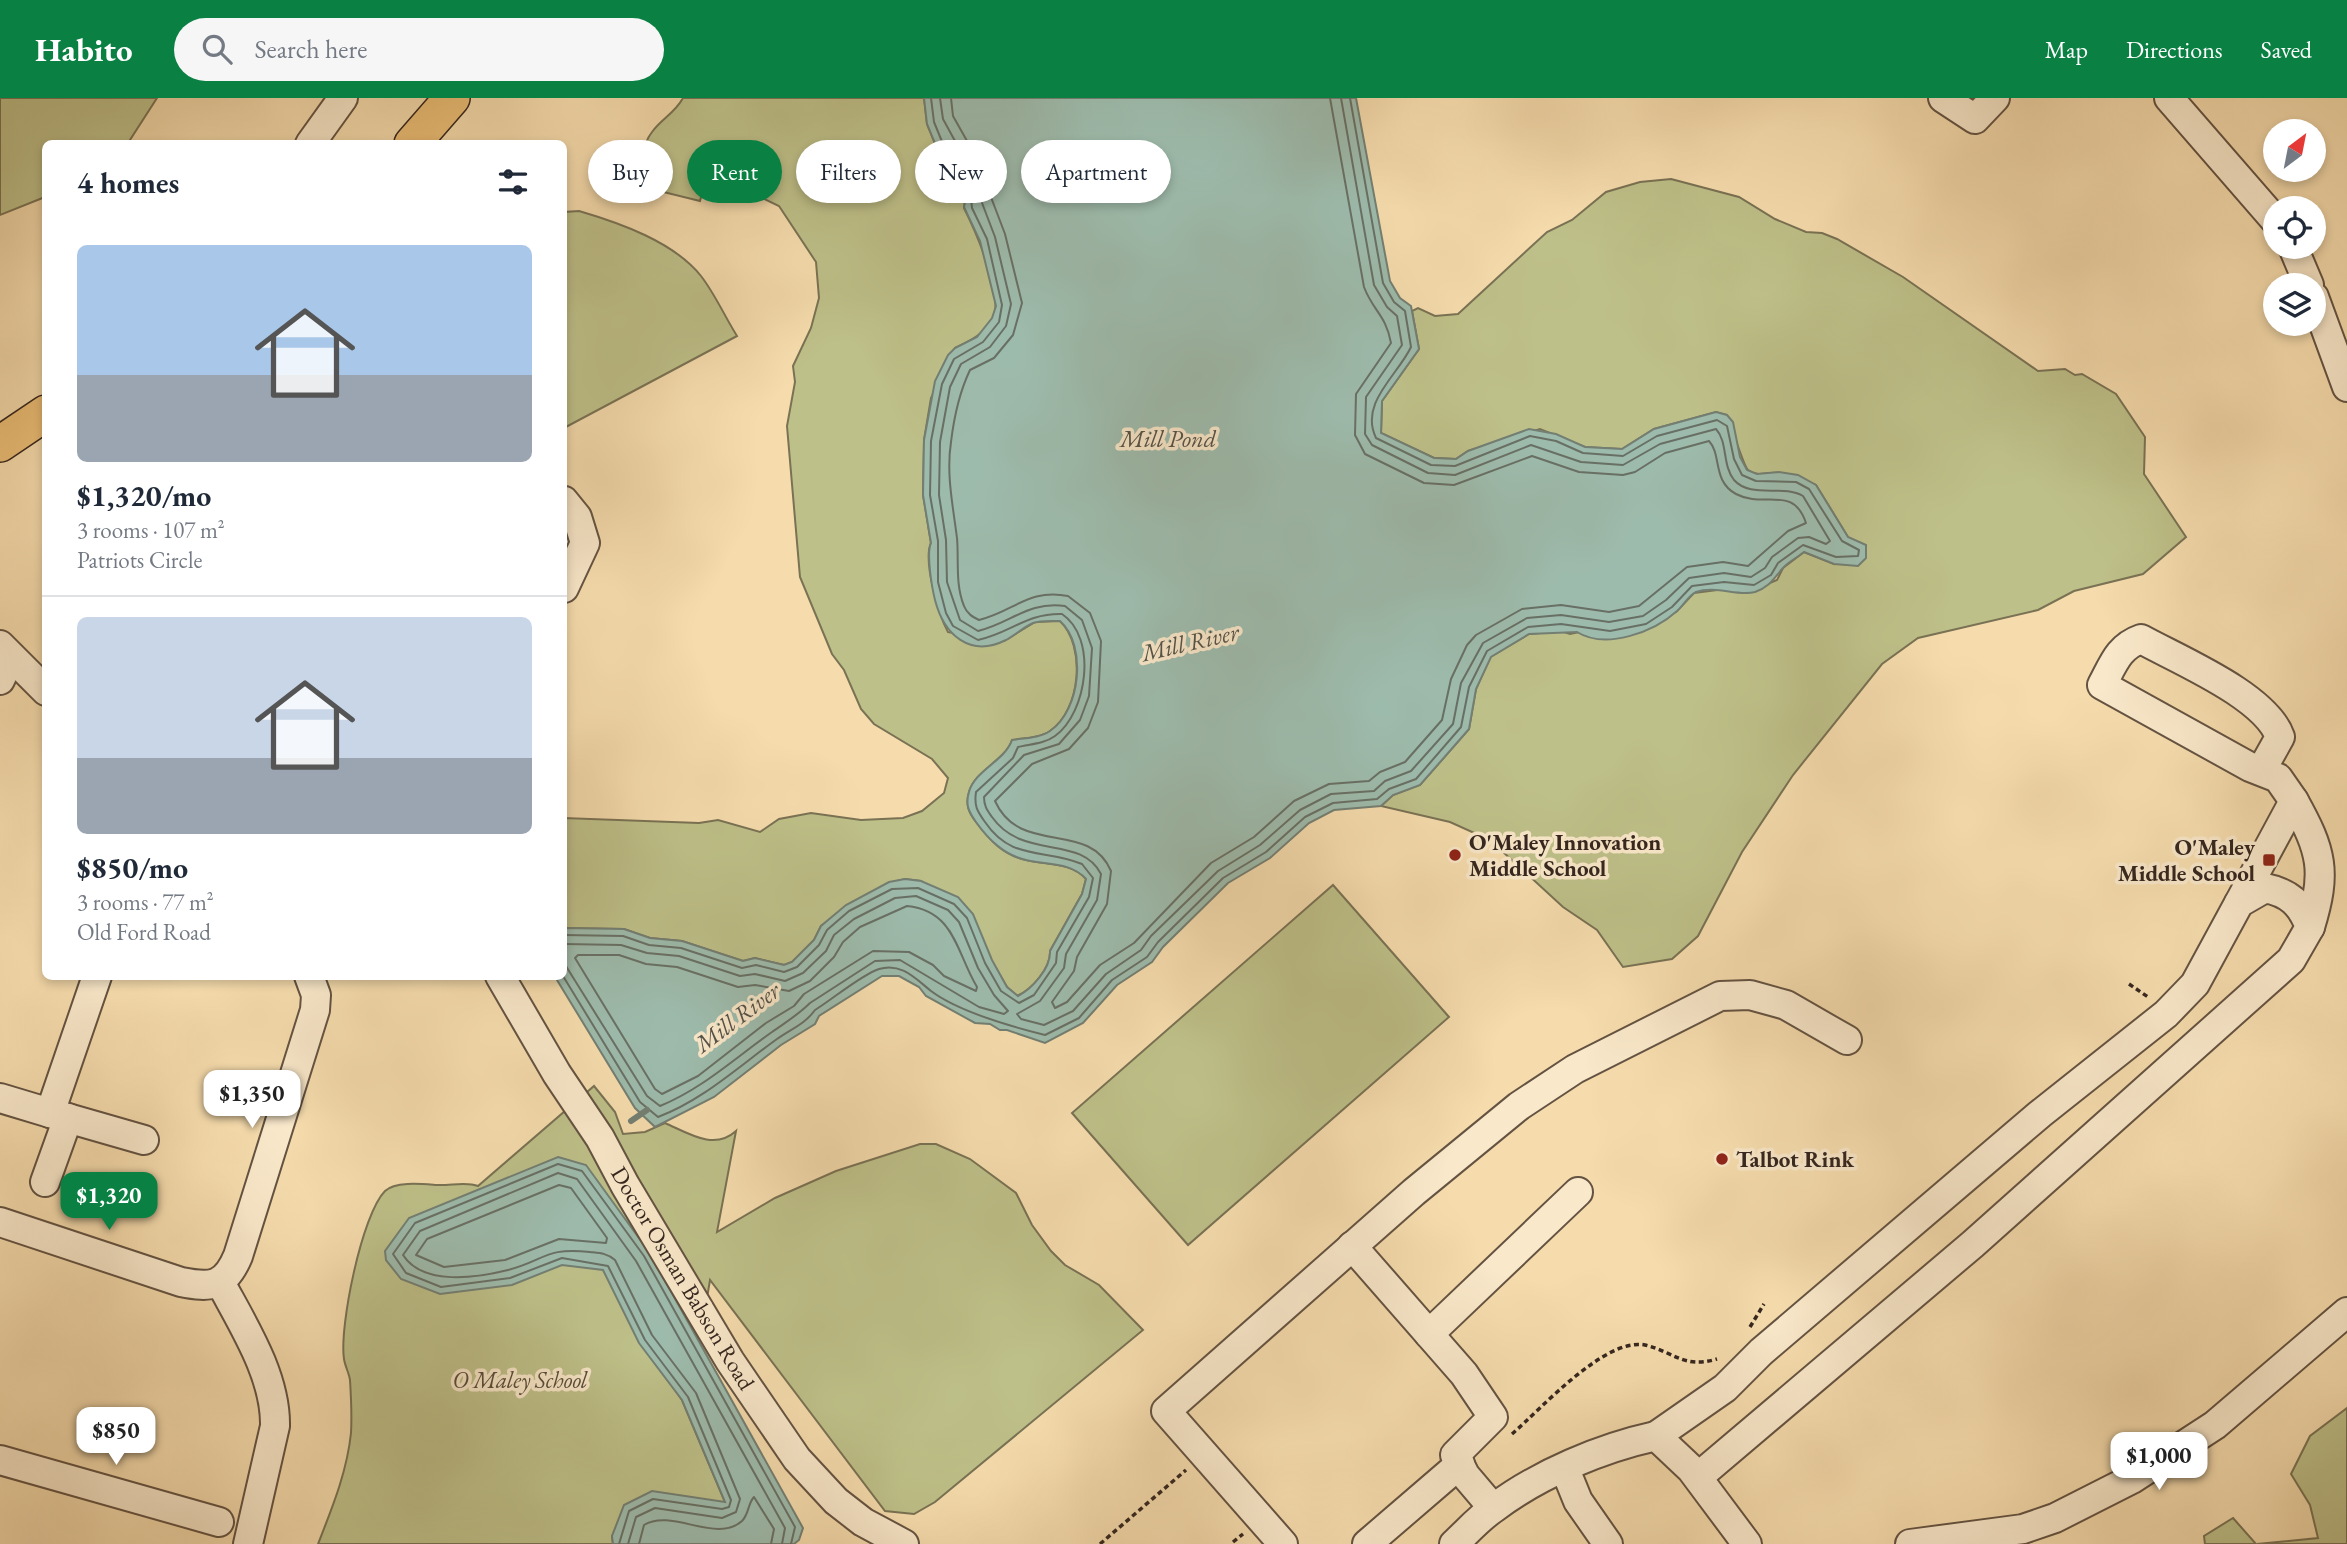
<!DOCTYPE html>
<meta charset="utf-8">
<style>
body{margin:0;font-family:"EB Garamond",serif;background:#f6f6f7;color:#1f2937;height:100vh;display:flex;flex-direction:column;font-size:26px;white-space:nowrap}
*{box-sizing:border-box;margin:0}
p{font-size:23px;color:#747a83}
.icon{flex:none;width:38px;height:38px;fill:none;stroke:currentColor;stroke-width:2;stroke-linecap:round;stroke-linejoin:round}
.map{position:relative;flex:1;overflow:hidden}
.sheet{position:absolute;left:42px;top:42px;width:525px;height:840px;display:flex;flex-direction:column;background:#fff;border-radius:10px;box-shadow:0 4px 10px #0003}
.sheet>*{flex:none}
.hud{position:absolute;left:588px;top:42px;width:665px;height:63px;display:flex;gap:14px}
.needle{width:46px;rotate:32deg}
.buttons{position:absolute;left:2263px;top:21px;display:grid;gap:14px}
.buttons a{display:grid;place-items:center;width:63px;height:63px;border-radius:50%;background:#fff;box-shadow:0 4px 10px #0003;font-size:35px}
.price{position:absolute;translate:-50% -60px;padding:0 16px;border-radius:14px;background:#fff;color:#222;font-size:23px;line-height:46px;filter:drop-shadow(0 2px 4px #0008)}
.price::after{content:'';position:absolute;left:50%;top:42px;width:21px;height:16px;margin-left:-10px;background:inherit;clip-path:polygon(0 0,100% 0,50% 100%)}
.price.active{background:#0b8043;color:#fff}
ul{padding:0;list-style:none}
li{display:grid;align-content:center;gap:14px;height:371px;padding:0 35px}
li+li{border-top:2px solid #e0e1e3}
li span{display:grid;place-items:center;height:217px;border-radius:10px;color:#555}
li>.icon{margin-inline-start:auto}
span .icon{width:126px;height:126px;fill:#fffc;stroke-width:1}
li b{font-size:30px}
h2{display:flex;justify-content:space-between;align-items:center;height:84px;padding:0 35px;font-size:30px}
.chip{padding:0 24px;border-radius:32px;background:#fff;box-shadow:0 4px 10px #0003;font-size:24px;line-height:63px}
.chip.active{background:#0b8043;color:#fff}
header{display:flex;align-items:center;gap:42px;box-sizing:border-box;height:98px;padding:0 35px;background:#0b8043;color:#fff}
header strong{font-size:33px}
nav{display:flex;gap:38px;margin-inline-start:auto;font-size:24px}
.search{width:490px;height:63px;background:#f6f6f7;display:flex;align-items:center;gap:18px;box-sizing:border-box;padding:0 24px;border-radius:38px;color:#747a83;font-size:26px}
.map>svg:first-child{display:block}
.green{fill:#bec089;stroke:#797254;stroke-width:2}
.water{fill:#9dbbac;stroke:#737f73;stroke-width:2}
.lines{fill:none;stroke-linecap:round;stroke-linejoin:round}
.shore{stroke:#687065;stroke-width:2}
.stream{stroke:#737f73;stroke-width:6}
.minor-casing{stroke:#645342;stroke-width:32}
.major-casing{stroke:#34251e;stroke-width:38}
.path{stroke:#34251e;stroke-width:3.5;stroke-dasharray:5 3.5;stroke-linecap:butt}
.minor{stroke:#f9e8ca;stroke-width:28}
.major{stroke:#ebbe76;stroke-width:35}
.poi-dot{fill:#8f2418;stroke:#f9e8ca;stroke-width:2.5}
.labels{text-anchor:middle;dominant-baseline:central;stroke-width:7;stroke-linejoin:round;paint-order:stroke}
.poi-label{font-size:23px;font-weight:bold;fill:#34251e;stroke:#f9e8ca;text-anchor:start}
.street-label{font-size:23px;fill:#34251e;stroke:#f9e8ca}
.park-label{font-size:23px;font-style:italic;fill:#564c39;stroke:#f9e8ca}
.water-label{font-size:24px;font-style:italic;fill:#545249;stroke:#f9e8ca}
</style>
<header>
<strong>Habito</strong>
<div class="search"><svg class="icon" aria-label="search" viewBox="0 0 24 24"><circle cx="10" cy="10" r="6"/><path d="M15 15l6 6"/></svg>Search here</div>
<nav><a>Map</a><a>Directions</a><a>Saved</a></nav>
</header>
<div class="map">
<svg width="2347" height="1446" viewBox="0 0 2347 1446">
<rect width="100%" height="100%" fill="#f6dcad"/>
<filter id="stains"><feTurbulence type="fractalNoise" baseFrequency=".00286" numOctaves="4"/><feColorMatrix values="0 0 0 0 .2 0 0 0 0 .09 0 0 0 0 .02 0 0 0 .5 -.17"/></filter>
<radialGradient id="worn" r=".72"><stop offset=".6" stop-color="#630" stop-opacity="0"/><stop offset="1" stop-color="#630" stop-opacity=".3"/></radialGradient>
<g class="green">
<path d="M0,0h157l-29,45 -82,1 -1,53 -45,18z"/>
<path d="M683,0h241l3,26 9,22 11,13 8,30 10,13 -1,6c11,22 40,87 29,110 -8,16 -23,23 -38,30l-24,50 -7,42 -1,55 8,48c-8,17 7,71 17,89l56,9 31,-19 25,-1c26,25 21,89 -10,110 -10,7 -25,7 -38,9 -7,21 -37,30 -43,52 -4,13 0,21 7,30 13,18 28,33 50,38 21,5 45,2 60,19l-4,15 -32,57c1,17 -18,38 -33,45l-10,-9 -16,-27 -70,-79 -16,-2 -16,4 -68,43 -7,14 -22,22 -8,3 -29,-7 -12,3 -61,-20 -32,-3 -26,-9 -60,-1v-110l135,5 19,-3 42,12 19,-13 32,-6 50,7 42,-2 19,-7 22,-18 4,-15 -16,-19 -58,-35 -13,-15 -17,-39 -12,-16 -32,-77 -13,-151 8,-44 -2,-16 18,-38 8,-30 -3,-36 -37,-56 -31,-15 -31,-2 -16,8 -1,4 -57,-14c-1,-18 -3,-40 9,-55 9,-13 23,-19 31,-34z"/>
<path d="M1671,81l68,18 36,22 31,13 16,1 15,6 66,38 135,94 27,-2 10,6 7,-1 34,20 29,43 -1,37 42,63 -43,37 -69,17 -36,19 -120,28 -36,26 -89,111 -51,77 -44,84 -26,23 -49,8 -26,-37 -34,-23 -73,-67 -40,-18 -69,-16 12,-11 27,-10 49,-56 7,-40 14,-32 39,-23 32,-3 9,3 106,-22 18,-19 31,-4 22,4 30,-13 6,-12 21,-16 30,12 14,-27 -32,-52c-12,-4 -24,-11 -36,-12 -11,-2 -23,5 -32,-3 -4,-3 -17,-45 -21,-55l-11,-3 -62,17 -32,20 -37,-2 -45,-18 -72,22 -12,8 -22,-1 -53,-25 1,-32 37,-52 -7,-38 6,-3 17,8 23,-2 89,-82 25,-12 34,-28 34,-10z"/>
<path d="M579,113c41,12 95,31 122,65 14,18 24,41 36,60l-173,92v-216z"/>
<path d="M1333,787l116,132 -261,228 -116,-132z"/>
<path d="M594,988l21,26 8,22 22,-2 20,-9c23,10 49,28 71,8l-19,101 58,-34 61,-27 84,-27h16l34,15 46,34 16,32 19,26 14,14 34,20 44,45 -208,172 -21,12 -29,-3 -175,-231 -8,48 -28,49 -1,10 9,13 43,102 -113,34 1,8h-295c14,-36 29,-72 33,-111 1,-17 0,-37 -1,-53 -1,-7 -5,-14 -6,-21 -5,-32 18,-145 41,-168 10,-10 38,-7 51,-6 14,1 30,-4 42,1z"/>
<path d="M2347,1310v136h-90l61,-6 -8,-33 -19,-31 19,-38z"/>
<path d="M2233,1420l23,26h-51l-1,-8z"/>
</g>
<g class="water">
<path d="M924,0h432l34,183 10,17 11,8 8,43 -37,52 -1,32 53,25 22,1 12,-8 61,-22 27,5 29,13 37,2 32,-20 62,-17 11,3 6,7 7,35 7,13 10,4 22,-2 19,3 18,10 32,52 18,8v13l-8,8 -24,-2 -30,-12c-6,5 -16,10 -21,16 -9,10 -13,19 -28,24 -17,5 -39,-7 -59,0 -7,3 -13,14 -19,19 -23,21 -71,39 -100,21l-48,2 -38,23 -15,32 -7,40 -49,56 -27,10 -12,11 -47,4 -25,13 -39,35 -42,25 -65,64 -11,15 -35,23 -34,38 -38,20 -38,-13h-7l-10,-6 -15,-1 -49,-27 -7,-9 -20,-11h-17l-63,40 -4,8 -34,21 -67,52 -59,30 -20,-19 -78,-128 -1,-3 8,-1v-48l60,1 26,9 32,3 61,20 12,-3 29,7 8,-3 22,-22 7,-14 25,-21 43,-23 16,-3 16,2 37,16 15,17 19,46 15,27 11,9c14,-7 33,-28 32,-45l32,-57 4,-15c-15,-17 -39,-14 -60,-19 -22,-5 -37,-20 -50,-38 -7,-10 -11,-17 -7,-30 6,-22 36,-31 43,-52 13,-2 28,-2 38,-9 31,-21 37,-86 10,-110 -8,0 -19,-1 -27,2 -9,4 -18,12 -27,17 -36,18 -62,-5 -71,-40 -3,-12 -9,-47 -4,-57l-8,-48 1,-55 11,-59 13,-26 7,-7 22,-11 15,-19 4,-12 -16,-65 -16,-34 1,-5 -10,-13 -8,-30 -11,-13 -9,-22z"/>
<path d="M558,1059l28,8 63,87 154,276 -4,12 -5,4h-181l-1,-8 12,-31 28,-14 73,11 -43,-102 -43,-57 -36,-73 -41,-5 -50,20 -72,9 -39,-15 -15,-19 -1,-9 24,-33z"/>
</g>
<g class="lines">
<g class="shore">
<path d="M940,0l3,21 18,33 9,29 9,14 16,42 16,67 -5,22 -16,21 -29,17 -11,23 -10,55 -1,53 7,45 1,42 13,38 18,11c33,-8 50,-30 87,-25l17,14 10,28 -3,48 -9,24 -21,24 -35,11 -40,42c0,9 3,13 8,20 31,44 89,17 109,57l-4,26 -31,54 -2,14 -24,33 -23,13 4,5 23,6 29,-14 33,-37 35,-24 10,-14 67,-65 42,-26 40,-35 31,-16 43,-3 11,-10 26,-10 42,-47 8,-41 22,-40 44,-25 34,-3 48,7 34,-6 23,-16 23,-22 35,-5 27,4 14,-9 7,-11 26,-19 11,-1 17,7 4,-3 -27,-45c-21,-12 -52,3 -69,-16 -12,-15 -6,-38 -18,-51l-56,15 -37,21 -42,-3 -50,-17 -76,30 -27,-2 -56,-28 -7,-11 1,-37 36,-52 -5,-29 -10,-9 -13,-22 -33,-187"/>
<path d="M951,0l2,18 18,32 8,29 10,15 16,42 17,69 -9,32 -19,23 -24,12c-11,23 -16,47 -19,72 -5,32 2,64 6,96 2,22 -2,46 7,68 3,8 9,11 15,14 34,-8 50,-32 89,-24l22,17 11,28 -3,61 -10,26 -19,21 -37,15 -37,37c25,56 94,18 116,70l-4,33 -30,53 -3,14 -22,31 3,6 12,-6 33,-37 34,-22 77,-80 43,-26 40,-36 35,-17 40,-3 11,-9 25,-10 37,-42 9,-41 16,-34 9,-10 46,-26 39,-4 48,7 30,-6 48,-39 36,-5 25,4 40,-35 18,-8c-13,-39 -42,-14 -70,-29 -24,-13 -14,-39 -27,-53l-44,12 -30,19 -12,3 -44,-3 -47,-16 -78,29 -30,-2 -59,-29 -10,-19 1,-41 35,-51c-5,-28 -18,-32 -27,-56l-34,-189"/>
<path d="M907,808c48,5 49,46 70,81l-1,4 -32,-15 -11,-11 -24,-13 -36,-1 -69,43 -10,12 -28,17 -68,53 -36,18 -7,-5 -80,-131 3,-3h41l27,9 31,3 61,20 17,-2 34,6 21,-10 24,-24 9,-15 17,-15z"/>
<path d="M564,837l59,1 26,9 32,3 61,20 14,-3 28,7 13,-5 22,-22 8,-15 22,-19 43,-22 26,-1 36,16 13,14 18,45 16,28 18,12 15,-8 22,-32 1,-11 32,-55 4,-19 -11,-14c-37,-16 -70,-2 -97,-42 -8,-11 -11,-16 -9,-30l37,-34 5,-11c12,-3 26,-3 37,-11 32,-23 43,-98 7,-122 -36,-1 -51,19 -84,26l-25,-14 -7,-13 -8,-31v-41l-8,-46 1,-54 11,-57 12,-25 29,-17 16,-20 3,-17 -15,-66 -15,-31 -1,-9 -9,-14 -9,-29 -10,-12 -9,-22 -3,-24"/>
<path d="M564,846l57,1 26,8 32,3 61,20 15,-2 30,7 18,-8 23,-22 8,-16 20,-16 41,-21 21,-2 32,14 11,12 19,46 16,27 14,16 -4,3 -25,-7 -79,-47 -25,1 -65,42c-12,12 -24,19 -38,29 -37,26 -70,57 -112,74l-13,-10 -83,-133"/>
<path d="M563,878l77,126 18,15c45,-17 80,-50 119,-78 14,-10 28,-15 38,-29 18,-11 46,-35 64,-41 22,-7 37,10 52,22 28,21 82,36 114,44l34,-17 33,-38 35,-23 11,-15 65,-64 43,-26 39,-35 28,-14 44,-4 12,-10 27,-10 45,-52 8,-40 18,-36 41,-24 33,-3 49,7 36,-7 26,-17 20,-21 32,-4 30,3 17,-10 7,-12 25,-18 33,12 22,-1 1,-6 -17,-9 -33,-52 -13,-7 -40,-1 -14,-6 -8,-16 -7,-33 -10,-6 -60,16 -34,20 -40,-3 -27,-12 -26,-5 -75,30 -24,-1 -55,-27c-17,-35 22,-63 35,-91l-6,-36 -11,-9 -11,-19 -33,-185"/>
<path d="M559,1087l12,3 36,50 -1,5 -47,-4 -54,21 -61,7 -28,-12 11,-16z"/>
<path d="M619,1446l10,-33 24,-12 69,10 7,-2 2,-7 -43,-103 -43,-57 -37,-74 -46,-8 -52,20 -69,9 -35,-14 -13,-19 22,-31 143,-59 24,7 62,85 151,271 -4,17"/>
<path d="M628,1446l8,-27 19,-9 67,10 14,-6 4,-13 -44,-106 -44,-58 -37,-75c-8,-7 -16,-7 -25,-8 -45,-5 -44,8 -82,18 -32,8 -85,16 -105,-15l17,-24 138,-58 19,6 59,82 149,267 -3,16"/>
<path d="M639,1446l5,-19c28,-17 72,19 98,-4 7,-7 6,-18 12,-24l20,32 -3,15"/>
</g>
<path class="stream" d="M631,1023l16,-11"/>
<g class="minor-casing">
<g id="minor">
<path d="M1943,0l32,21 20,-21"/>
<path d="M2169,0l106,122"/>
<path d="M310,46l33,-46"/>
<path d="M2293,149l16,38"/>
<path d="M2314,199l33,90"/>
<path d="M564,403l13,16 8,26 -21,45"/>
<path d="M0,547l46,46"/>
<path d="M0,582l11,-23"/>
<path d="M2294,703c28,50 33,71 16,126"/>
<path d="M2239,805l55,-102 -16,-23 -28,-11 -148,-82c11,-20 16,-38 39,-46 38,21 125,57 139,98l-19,34"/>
<path d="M97,878l-47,137 94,27"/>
<path d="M500,878l57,98 43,64 25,47 105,176 67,98 39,42 27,21 41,22"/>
<path d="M0,1000l50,15"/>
<path d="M45,1084l23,-64"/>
<path d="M0,1124l181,60c30,6 44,5 57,-26l77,-246 1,-15 -7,-19"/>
<path d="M1352,1148l112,128 29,43 -38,38 10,20 28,33"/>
<path d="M220,1184c23,43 56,94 55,144l-27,118"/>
<path d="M1429,1236l149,-142"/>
<path d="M1656,1338l69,-48 36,-36 279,-238 126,-100 29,-30 44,-81 26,-15c25,5 36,16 45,39l-19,33 -318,284 -275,233"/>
<path d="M0,1362l219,62"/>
<path d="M1565,1371l13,32 30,43"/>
<path d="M1283,1446l-117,-133 248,-219 105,-86 56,-37 145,-73 30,-1 36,10 61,35"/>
<path d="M1367,1446l93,-80"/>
<path d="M1454,1446c13,-12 25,-26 40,-36 45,-34 107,-60 162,-72l35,33 56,75"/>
<path d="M1910,1446l113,-15 32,-11 77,-39 83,-54 132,-113"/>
</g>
</g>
<g class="major-casing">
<g id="major">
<path d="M412,46l40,-46"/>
<path d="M0,346l46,-31"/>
</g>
</g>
<g class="path">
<path d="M2129,886l19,13"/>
<path d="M1750,1229l14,-23"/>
<path d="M1512,1336c29,-25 93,-97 133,-89 29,7 39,24 72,14"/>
<path d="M1233,1444l10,-8"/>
<path d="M1100,1446l86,-74"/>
</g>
<use href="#minor" class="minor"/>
<use href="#major" class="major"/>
</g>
<g class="poi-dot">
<circle cx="1455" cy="757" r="7"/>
<rect x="2262" y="755" width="14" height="14" rx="3.5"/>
<circle cx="1722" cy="1061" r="7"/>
</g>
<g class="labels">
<g class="poi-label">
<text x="1469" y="744">O'Maley Innovation<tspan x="1469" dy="26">Middle School</tspan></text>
<text x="2255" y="749" text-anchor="end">O'Maley<tspan x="2255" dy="26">Middle School</tspan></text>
<text x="1736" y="1061">Talbot Rink</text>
</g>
<g class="street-label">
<text transform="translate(683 1180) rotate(59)">Doctor Osman Babson Road</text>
</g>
<g class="park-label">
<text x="520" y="1282">O Maley School</text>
</g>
<g class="water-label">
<text x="1168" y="340">Mill Pond</text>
<text transform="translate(1190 544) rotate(-13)">Mill River</text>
<text transform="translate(737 919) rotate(-37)">Mill River</text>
</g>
</g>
<rect width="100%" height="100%" filter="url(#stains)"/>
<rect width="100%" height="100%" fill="url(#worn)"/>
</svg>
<div class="buttons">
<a><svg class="needle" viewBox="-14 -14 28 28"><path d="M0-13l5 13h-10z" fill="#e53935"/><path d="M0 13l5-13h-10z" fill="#747a83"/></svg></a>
<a><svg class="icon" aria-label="locate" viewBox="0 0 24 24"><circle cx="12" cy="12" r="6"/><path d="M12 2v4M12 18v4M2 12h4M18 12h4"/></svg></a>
<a><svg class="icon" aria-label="layers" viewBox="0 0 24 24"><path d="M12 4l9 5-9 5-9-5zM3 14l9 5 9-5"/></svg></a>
</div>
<b class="price" style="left:252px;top:1032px">$1,350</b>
<b class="price active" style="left:109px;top:1134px">$1,320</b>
<b class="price" style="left:116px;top:1369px">$850</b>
<b class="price" style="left:2159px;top:1394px">$1,000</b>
<div class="hud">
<a class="chip">Buy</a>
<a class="chip active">Rent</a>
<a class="chip">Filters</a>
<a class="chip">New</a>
<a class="chip">Apartment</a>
</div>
<section class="sheet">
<h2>4 homes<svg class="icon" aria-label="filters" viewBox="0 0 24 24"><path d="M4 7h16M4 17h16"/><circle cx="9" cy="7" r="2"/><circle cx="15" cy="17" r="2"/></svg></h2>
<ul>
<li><span style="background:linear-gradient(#a9c7e8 60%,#9aa5b1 0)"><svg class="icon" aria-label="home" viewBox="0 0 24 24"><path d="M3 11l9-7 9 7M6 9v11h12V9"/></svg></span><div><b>$1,320/mo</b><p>3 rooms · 107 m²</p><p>Patriots Circle</p></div></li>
<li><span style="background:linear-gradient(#c9d6e8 65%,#9aa5b1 0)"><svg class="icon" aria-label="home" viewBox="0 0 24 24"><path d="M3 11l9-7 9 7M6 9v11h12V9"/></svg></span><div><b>$850/mo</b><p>3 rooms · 77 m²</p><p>Old Ford Road</p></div></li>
</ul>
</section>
</div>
